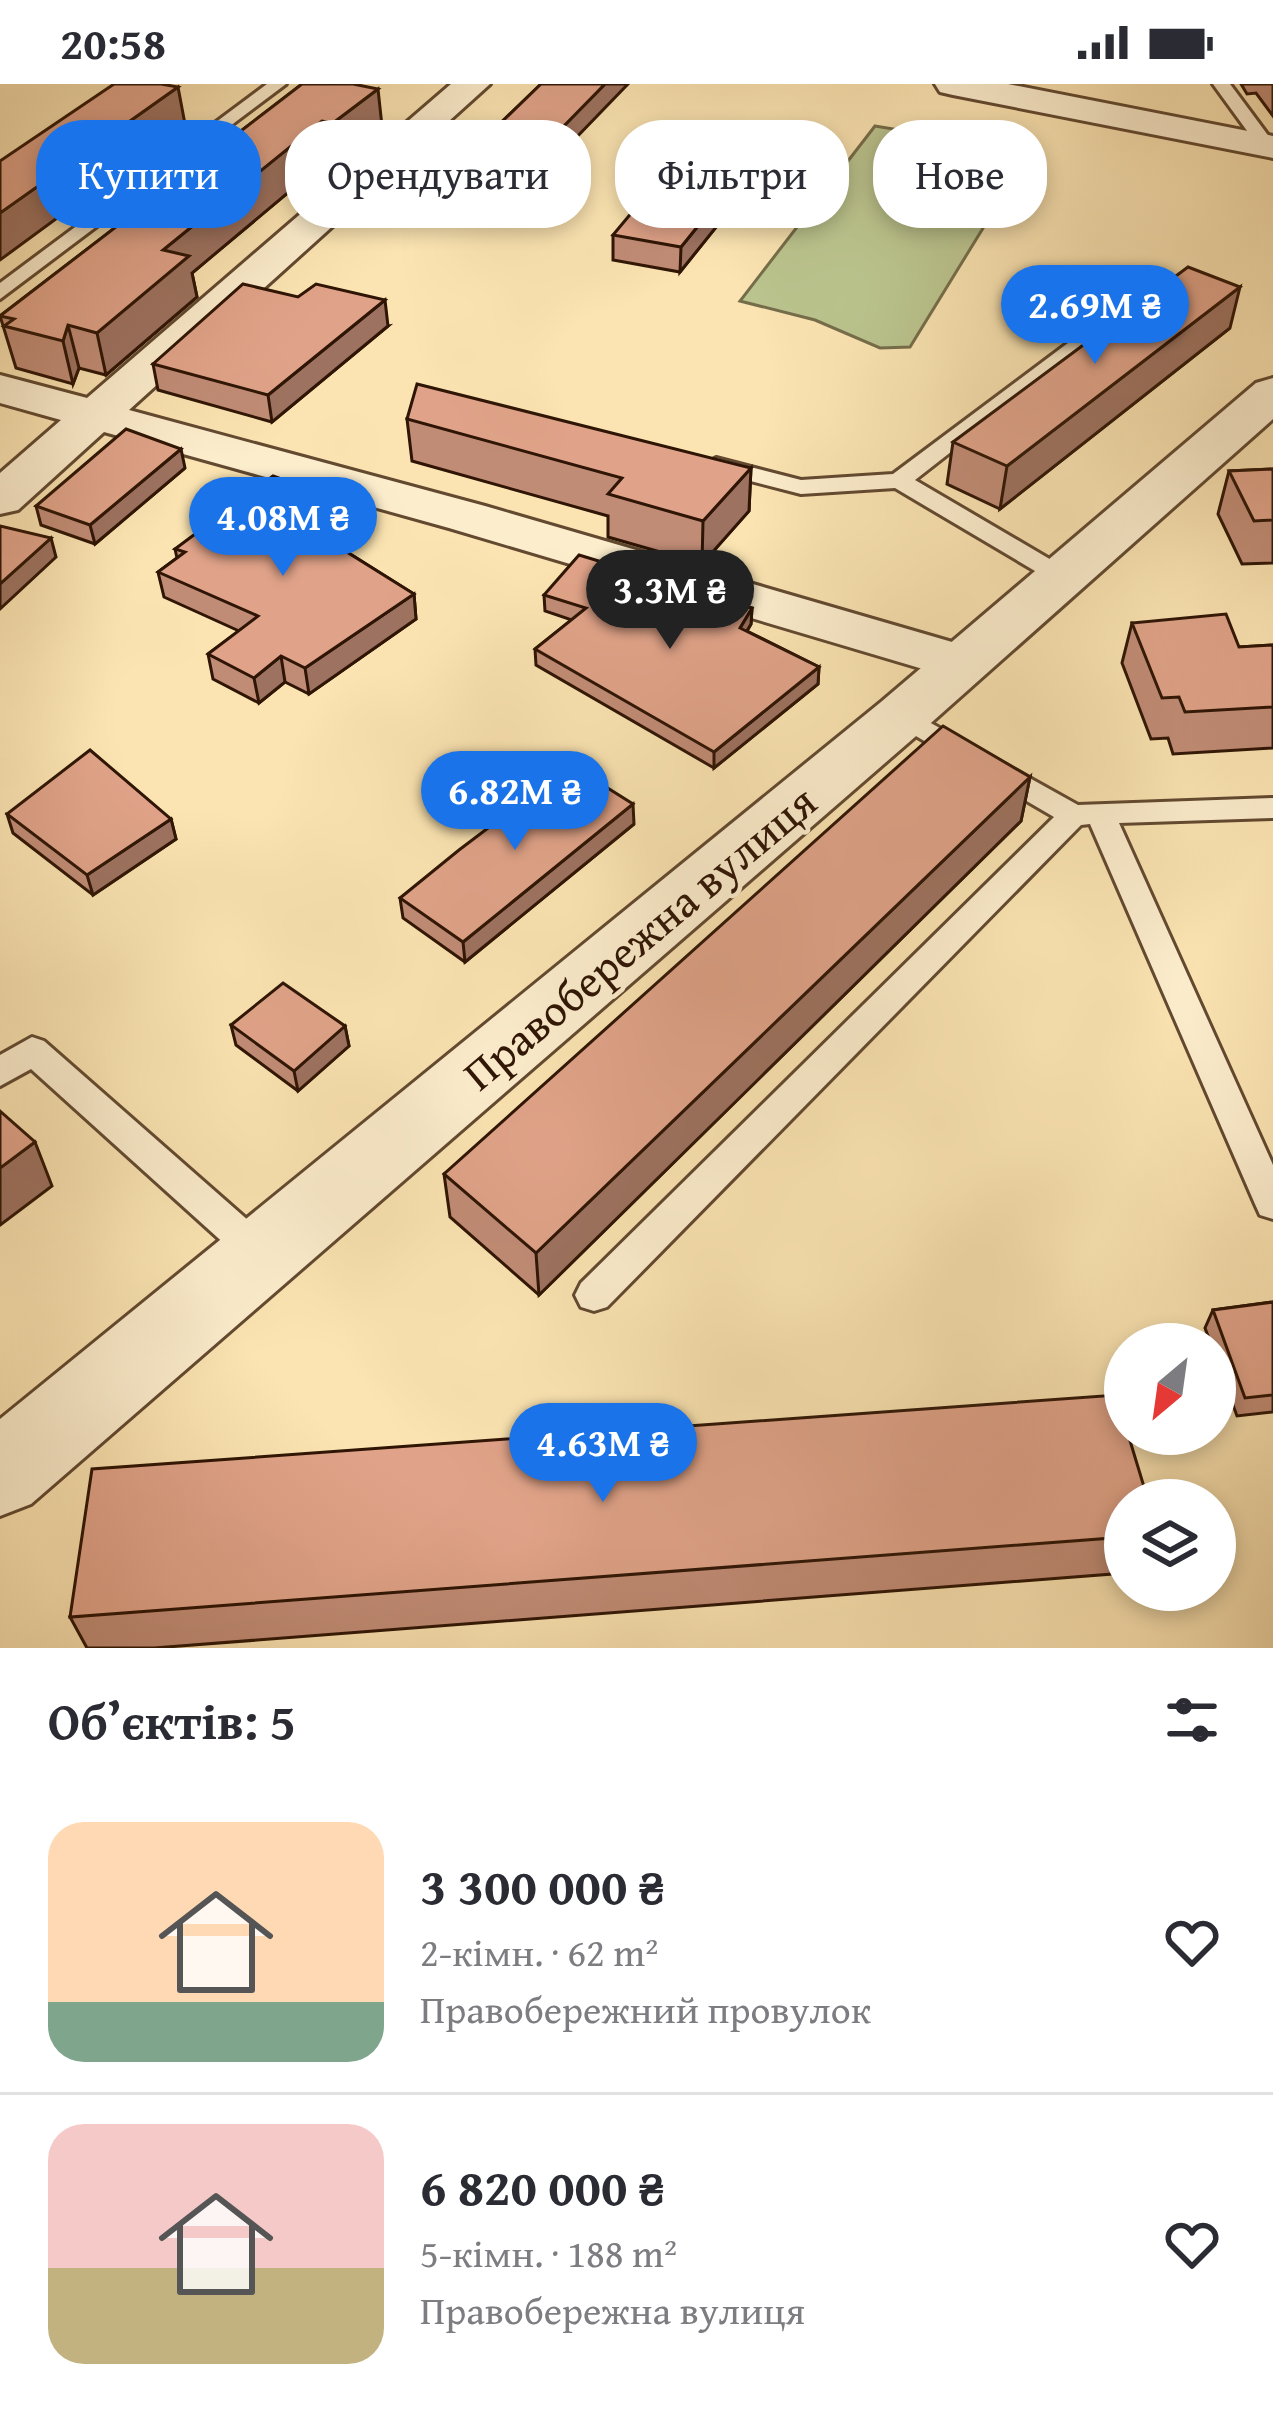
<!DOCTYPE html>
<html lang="uk">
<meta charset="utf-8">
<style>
body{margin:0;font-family:"Gentium Book Plus",serif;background:#f2f2f3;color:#2b2b33;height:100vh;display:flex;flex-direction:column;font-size:45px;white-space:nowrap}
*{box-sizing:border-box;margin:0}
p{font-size:39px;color:#7c7c81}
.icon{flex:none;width:66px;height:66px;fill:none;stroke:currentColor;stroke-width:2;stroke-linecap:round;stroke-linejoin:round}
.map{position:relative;height:1564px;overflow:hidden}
.details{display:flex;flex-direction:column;background:#fff;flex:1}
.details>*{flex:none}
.top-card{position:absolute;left:36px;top:36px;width:1203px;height:108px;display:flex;gap:24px}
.needle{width:78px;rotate:209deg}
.fabs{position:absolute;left:1104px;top:1239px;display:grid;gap:24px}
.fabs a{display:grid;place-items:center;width:132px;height:132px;border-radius:50%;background:#fff;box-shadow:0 6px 18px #0003;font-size:60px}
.price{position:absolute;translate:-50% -102px;padding:0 27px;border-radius:42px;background:#1a73e8;color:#fff;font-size:39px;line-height:78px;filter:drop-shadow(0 3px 6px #0008)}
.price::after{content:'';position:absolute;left:50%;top:72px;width:36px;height:27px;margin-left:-18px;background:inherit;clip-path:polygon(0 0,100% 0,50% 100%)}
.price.current{background:#222;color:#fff}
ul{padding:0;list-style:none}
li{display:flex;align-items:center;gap:36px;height:300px;padding:0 48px}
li+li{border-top:3px solid #e1e1e2}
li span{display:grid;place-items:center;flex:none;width:336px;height:240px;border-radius:36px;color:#555}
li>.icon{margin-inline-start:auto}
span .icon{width:144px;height:144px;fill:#fffc;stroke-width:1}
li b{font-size:51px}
h2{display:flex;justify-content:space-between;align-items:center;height:144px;padding:0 48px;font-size:51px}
.pill{padding:0 42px;border-radius:48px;background:#fff;box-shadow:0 6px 18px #0003;font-size:42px;line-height:108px}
.pill.current{background:#1a73e8;color:#fff}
.status{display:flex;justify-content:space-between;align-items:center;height:84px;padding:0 60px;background:#fff;direction:ltr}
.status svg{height:33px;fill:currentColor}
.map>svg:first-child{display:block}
.green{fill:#bbc58f;stroke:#756d4a;stroke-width:3}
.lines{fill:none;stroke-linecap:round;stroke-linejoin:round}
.service-casing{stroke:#624930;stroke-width:6}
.minor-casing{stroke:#624930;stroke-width:6}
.tertiary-casing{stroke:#624930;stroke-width:6}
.service{fill:#fcedcd;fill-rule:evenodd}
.minor{fill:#fcedcd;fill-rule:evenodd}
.tertiary{fill:#fcedcd;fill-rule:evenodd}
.wall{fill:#c18c76;stroke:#2f1505;stroke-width:3}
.shaded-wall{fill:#9d7260;stroke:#2f1505;stroke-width:3}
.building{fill:#e0a389;stroke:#2f1505;stroke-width:3}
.labels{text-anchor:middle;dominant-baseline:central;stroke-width:9;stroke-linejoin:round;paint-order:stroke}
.street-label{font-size:45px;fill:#2f1505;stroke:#fcedcd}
</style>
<div class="status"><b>20:58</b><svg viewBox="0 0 49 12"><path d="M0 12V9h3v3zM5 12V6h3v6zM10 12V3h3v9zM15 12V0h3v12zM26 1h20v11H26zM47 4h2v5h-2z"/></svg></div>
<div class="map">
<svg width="1273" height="1564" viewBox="0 0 1273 1564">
<rect width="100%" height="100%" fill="#fbe4b2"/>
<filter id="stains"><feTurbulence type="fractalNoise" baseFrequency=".00167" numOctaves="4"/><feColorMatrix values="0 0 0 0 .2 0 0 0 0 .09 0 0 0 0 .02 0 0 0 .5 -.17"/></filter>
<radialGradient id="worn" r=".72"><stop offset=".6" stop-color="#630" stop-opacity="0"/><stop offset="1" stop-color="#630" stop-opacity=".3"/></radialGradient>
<path class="green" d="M875,42l121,20 -17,29 33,6 -102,166 -30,1 -65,-28 -75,-19z"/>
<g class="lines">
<g class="service-casing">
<g id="service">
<path d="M267,0h19l-286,215v-16z"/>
<path d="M1213,0h17l43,58v8h-12z"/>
<path d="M1132,211l10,6 -3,4 -224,175 155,91 4,5 -4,5h-18l-157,-93 -94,6 -93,-24 -4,-5 12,-7 85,22 92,-6z"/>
<path d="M902,623l176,98 195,-7v20l-154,5 154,342v54l-13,-4 -5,-11 -165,-380 -9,1 -474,482 -13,4 -13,-4 -6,-12 6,-12 473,-466 -162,-95 -4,-6z"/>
<path d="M32,953l12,4 230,202 5,11 -5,11 -13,5 -13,-5 -217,-196 -31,17v-31z"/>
</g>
</g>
<g class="minor-casing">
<g id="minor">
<path d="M451,0h39l-361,326 356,96 498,145 8,12 -8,12 -20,6 -20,-6 -494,-147 -345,-96 -86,78 -18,4v-41l61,-53 -61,-17v-28l87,23z"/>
<path d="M935,0h73l265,52v22l-320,-63 -13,-3z"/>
</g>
</g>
<g class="tertiary-casing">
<path id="tertiary" d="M1273,294v41l-350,311 -892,774 -31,12v-97l881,-717 375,-319z"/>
</g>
<use href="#service" class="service"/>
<use href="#minor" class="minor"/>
<use href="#tertiary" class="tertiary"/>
</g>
<g class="wall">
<path d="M302,0l80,42 -44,36 -11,-2 -135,113 5,24 -91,78 -27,-7 -6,16 -57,-16 -16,-52z"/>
<path d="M541,0l-27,118 -58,-10 -2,-24z"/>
<path d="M1241,0h32v32l-17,-23 -9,1z"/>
<path d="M771,52l-1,24 -90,112 -67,-12v-25z"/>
<path d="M388,242l-116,96 -114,-32 -5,-26z"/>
<path d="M1230,244l-230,181 -53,-25 6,-42z"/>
<path d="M407,335l344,49 -2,43 -47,53 -94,-27v-21l-196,-55z"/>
<path d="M185,384l-90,76 -54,-19 -5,-19z"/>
<path d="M1273,385v94l-31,1 -24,-50 11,-43z"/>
<path d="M340,416l3,25 -18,13 89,56 2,25 -107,75 -24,-12 -26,21 -46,-24 -5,-25 31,-23 -75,-34 -6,-25 19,-14 -2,-9z"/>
<path d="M671,499v7l81,18 -1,16 -4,7 72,36 -1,17 -104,84 -178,-103 -1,-16 37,-29 -27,-9 -1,-16z"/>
<path d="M1132,539l107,24 34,-2v103l-100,6 -5,-16 -17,1 -29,-76z"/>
<path d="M1030,693l-9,44 -482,474 -89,-78 -6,-43z"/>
<path d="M7,730l164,5 5,20 -83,56 -80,-62z"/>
<path d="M634,740l-169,138 -62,-44 -3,-20z"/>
<path d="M231,941l114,1 4,20 -51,45 -62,-46z"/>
<path d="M1273,1218v110l-36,4 -22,-60v-12h-4l-6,-16 8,-18z"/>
<path d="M1125,1416v73l-971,75h-67l-17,-31z"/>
</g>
<g class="shaded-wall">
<path d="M605,0h23l-114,118 -1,-24z"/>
<path d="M178,3l7,37 -185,136v-47z"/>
<path d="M378,5l4,37 -44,36 -5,-39z"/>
<path d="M322,37l5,39 -135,113 5,24 -91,78 -9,-42 66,-83z"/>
<path d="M771,52l-1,24 -90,112 1,-25z"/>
<path d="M1240,203l-10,41 -230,181 7,-43z"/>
<path d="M385,216l3,26 -116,96 -4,-27z"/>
<path d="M68,241l11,43 -6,16 -10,-43z"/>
<path d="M181,365l4,19 -90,76 -5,-19z"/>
<path d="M751,384l-2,43 -47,53 1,-43z"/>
<path d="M340,416l3,25 -34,26 -4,-25z"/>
<path d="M51,454l5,19 -56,52v-25z"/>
<path d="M414,510l2,25 -107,75 -4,-26z"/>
<path d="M752,524l-1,16 -12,20 1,-16z"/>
<path d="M281,572l4,26 -26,21 -5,-25z"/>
<path d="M819,583l-1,17 -104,84v-16z"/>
<path d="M1030,693l-9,44 -482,474 -3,-42z"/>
<path d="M633,720l1,20 -169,138 -2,-20z"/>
<path d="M171,735l5,20 -83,56 -6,-20z"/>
<path d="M345,942l4,20 -51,45 -4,-20z"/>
<path d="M35,1058l17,44 -52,39v-57z"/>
</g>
<g class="building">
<path d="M114,0h47l17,3 -178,126v-52z"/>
<path d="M302,0h51l25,5 -45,34 -11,-2 -159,129 26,6 -92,77 -29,-8 -5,16 -59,-15 10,-7 -14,-3z"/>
<path d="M541,0h64l-92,94 -59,-10z"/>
<path d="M708,43l63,9 -90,111 -68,-12 45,-54z"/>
<path d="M1188,183l52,20 -233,179 -54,-24z"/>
<path d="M243,200l55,13 18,-13 69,16 -117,95 -115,-31z"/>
<path d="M417,300l334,84 -48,53 -95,-27 14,-16 -215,-59z"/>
<path d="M126,345l55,20 -91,76 -54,-19z"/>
<path d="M1273,385v51l-19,1 -25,-50z"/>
<path d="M273,392l67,24 -35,26 109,68 -109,74 -24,-12 -27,22 -46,-24 50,-38 -100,-44 27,-20 -10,-3z"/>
<path d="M0,442l51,12 -51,46z"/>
<path d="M579,471l92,28 -5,6 86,19 -12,20 79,39 -105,85 -179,-103 51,-41 -42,-13z"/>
<path d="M1226,530l13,33 34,-2v62l-88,5 -6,-15 -17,1 -30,-75z"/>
<path d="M943,642l87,51 -494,476 -92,-79z"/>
<path d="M90,666l81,69 -84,56 -80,-61z"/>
<path d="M571,681l62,39 -170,138 -63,-44 59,-48z"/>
<path d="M283,899l62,43 -51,45 -63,-46z"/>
<path d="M0,1027l35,31 -35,26z"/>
<path d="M1273,1218v93l-28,3 -32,-88z"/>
<path d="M1117,1311l8,27v12h3l20,66h-23v37l-1055,80 22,-148z"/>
</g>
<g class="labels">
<g class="street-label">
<text transform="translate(639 853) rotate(-40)">Правобережна вулиця</text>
</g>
</g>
<rect width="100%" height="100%" filter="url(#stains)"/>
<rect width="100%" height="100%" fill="url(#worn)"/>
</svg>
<div class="fabs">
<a><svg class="needle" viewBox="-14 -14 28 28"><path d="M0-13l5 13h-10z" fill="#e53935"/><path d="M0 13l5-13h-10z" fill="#7c7c81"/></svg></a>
<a><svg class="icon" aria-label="layers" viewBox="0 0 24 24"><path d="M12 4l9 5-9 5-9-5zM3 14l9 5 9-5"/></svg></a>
</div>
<b class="price" style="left:1095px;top:283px">2.69M ₴</b>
<b class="price" style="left:283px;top:495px">4.08M ₴</b>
<b class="price current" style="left:670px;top:568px">3.3M ₴</b>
<b class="price" style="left:515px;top:769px">6.82M ₴</b>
<b class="price" style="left:603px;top:1421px">4.63M ₴</b>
<div class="top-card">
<a class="pill current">Купити</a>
<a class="pill">Орендувати</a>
<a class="pill">Фільтри</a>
<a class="pill">Нове</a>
</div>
</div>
<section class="details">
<h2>Об’єктів: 5<svg class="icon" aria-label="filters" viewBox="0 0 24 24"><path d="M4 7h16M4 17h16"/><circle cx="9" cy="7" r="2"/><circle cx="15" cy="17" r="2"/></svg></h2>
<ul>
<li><span style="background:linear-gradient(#ffd9b3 75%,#7fa58c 0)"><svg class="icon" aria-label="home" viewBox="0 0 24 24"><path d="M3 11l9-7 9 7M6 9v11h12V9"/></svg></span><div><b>3 300 000 ₴</b><p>2-кімн. · 62 m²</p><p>Правобережний провулок</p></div><svg class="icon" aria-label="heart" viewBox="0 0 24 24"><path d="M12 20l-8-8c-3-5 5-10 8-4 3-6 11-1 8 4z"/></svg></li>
<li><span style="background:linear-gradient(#f6c9c9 60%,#c2b280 0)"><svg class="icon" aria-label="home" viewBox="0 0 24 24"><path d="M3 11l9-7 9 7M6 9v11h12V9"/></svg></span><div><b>6 820 000 ₴</b><p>5-кімн. · 188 m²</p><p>Правобережна вулиця</p></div><svg class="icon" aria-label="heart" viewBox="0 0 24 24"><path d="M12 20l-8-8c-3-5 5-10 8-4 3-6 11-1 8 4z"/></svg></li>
</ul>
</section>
